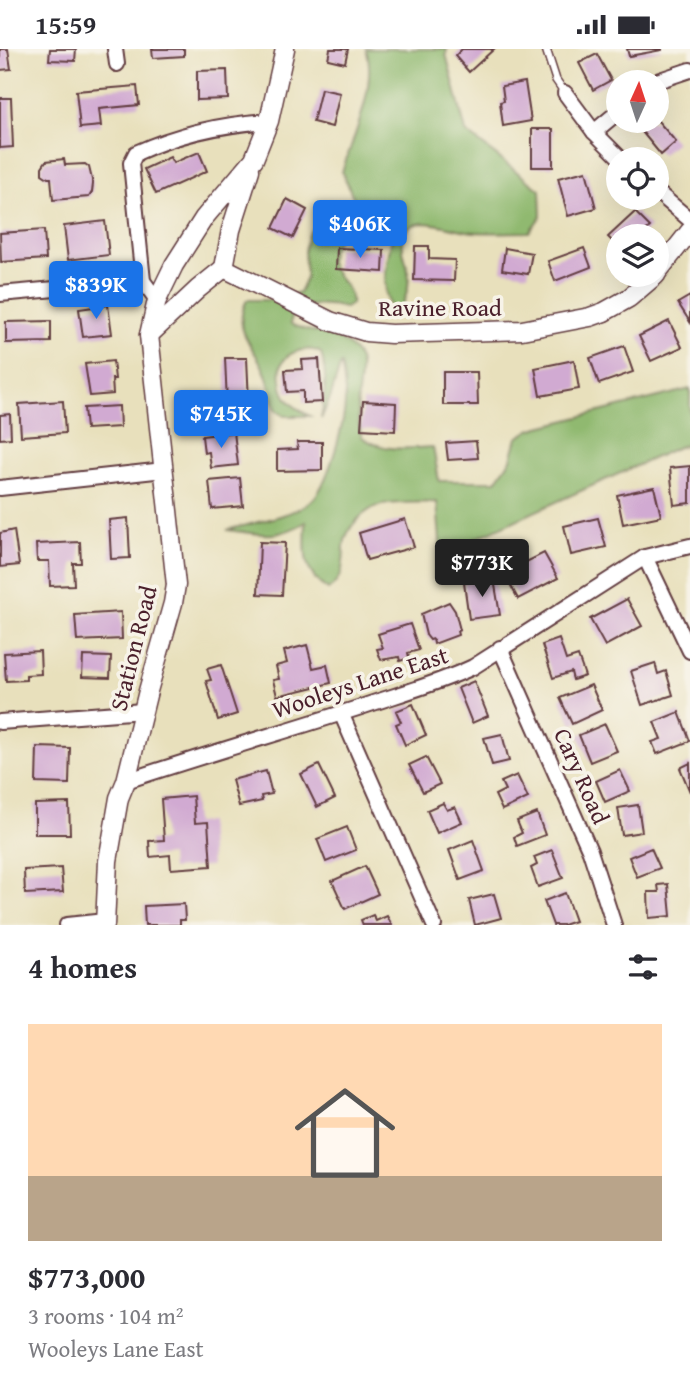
<!DOCTYPE html>
<meta charset="utf-8">
<style>
body{margin:0;font-family:"Gentium Book Plus",serif;background:#f7f7f7;color:#2b2b33;height:100vh;display:flex;flex-direction:column;font-size:26px;white-space:nowrap}
*{box-sizing:border-box;margin:0}
p{font-size:23px;color:#7c7c81}
.icon{flex:none;width:38px;height:38px;fill:none;stroke:currentColor;stroke-width:2;stroke-linecap:round;stroke-linejoin:round}
.map{position:relative;height:876px;overflow:hidden}
.details{display:flex;flex-direction:column;background:#fff;flex:1}
.details>*{flex:none}
.needle{width:46px;rotate:3deg}
.controls{position:absolute;left:606px;top:21px;display:grid;gap:14px}
.controls a{display:grid;place-items:center;width:63px;height:63px;border-radius:50%;background:#fff;box-shadow:0 7px 28px #0002;font-size:35px}
.price{position:absolute;translate:-50% -60px;padding:0 16px;border-radius:7px;background:#1a73e8;color:#fff;font-size:23px;line-height:46px;filter:drop-shadow(0 2px 4px #0008)}
.price::after{content:'';position:absolute;left:50%;top:42px;width:21px;height:16px;margin-left:-10px;background:inherit;clip-path:polygon(0 0,100% 0,50% 100%)}
.price.current{background:#222;color:#fff}
ul{padding:0;list-style:none}
li{display:grid;align-content:center;gap:14px;height:371px;padding:0 28px}
li span{display:grid;place-items:center;height:217px;border-radius:0px;color:#555}
li>.icon{margin-inline-start:auto}
span .icon{width:126px;height:126px;fill:#fffc;stroke-width:1}
li b{font-size:30px}
h2{display:flex;justify-content:space-between;align-items:center;height:84px;padding:0 28px;font-size:30px}
.status{display:flex;justify-content:space-between;align-items:center;height:49px;padding:0 35px;background:#fff;direction:ltr}
.status svg{height:19px;fill:currentColor}
.map>svg:first-child{display:block}
.forest{fill:#90b970;stroke:#6d6c4e;stroke-width:2}
.building{fill:#d1aad2}
.lines{fill:none;stroke-linecap:round;stroke-linejoin:round}
.service-casing{stroke:#623c41;stroke-width:10}
.minor-casing{stroke:#623c41;stroke-width:18}
.tertiary-casing{stroke:#623c41;stroke-width:21}
.service{stroke:#fff;stroke-width:7}
.minor{stroke:#fff;stroke-width:14}
.tertiary{stroke:#fff;stroke-width:18}
.labels{text-anchor:middle;dominant-baseline:central;stroke-width:7;stroke-linejoin:round;paint-order:stroke}
.street-label{font-size:24px;fill:#4a1f2b;stroke:#f7f3e8}
</style>
<div class="status"><b>15:59</b><svg viewBox="0 0 49 12"><path d="M0 12V9h3v3zM5 12V6h3v6zM10 12V3h3v9zM15 12V0h3v12zM26 1h20v11H26zM47 4h2v5h-2z"/></svg></div>
<div class="map">
<svg width="690" height="876" viewBox="0 0 690 876">
<rect width="100%" height="100%" fill="#f7f3e8"/>
<filter id="ink" filterUnits="userSpaceOnUse"><feTurbulence type="fractalNoise" baseFrequency=".0143" numOctaves="2"/><feDisplacementMap in="SourceGraphic" scale="14" xChannelSelector="R" yChannelSelector="G"/><feConvolveMatrix kernelMatrix="1 2 1 2 8 2 1 2 1" color-interpolation-filters="sRGB"/></filter>
<filter id="wash" filterUnits="userSpaceOnUse"><feTurbulence type="fractalNoise" baseFrequency=".00686" numOctaves="4" result="noise"/><feDisplacementMap in="SourceGraphic" scale="28" xChannelSelector="R" yChannelSelector="G"/><feGaussianBlur stdDeviation="1.57" result="paint"/><feColorMatrix in="noise" values="0 0 0 0 0 0 0 0 0 0 0 0 0 0 0 0 0 1.4 0 .05"/><feComposite in="paint" operator="in"/></filter>
<g filter="url(#wash)">
<rect width="100%" height="100%" fill="#e8e0bc"/>
<path class="forest" d="M366,0h81l-1,5 20,78 74,58 1,26 -12,16c-18,0 -36,1 -54,0 -23,-1 -77,-28 -72,18 1,7 4,14 5,21 3,17 -4,31 -12,46 -18,-23 -9,-54 -4,-80 -4,-17 -17,-21 -34,-20 -8,9 -20,20 -25,31 -13,25 21,33 18,56l-6,4c-14,-4 -56,-8 -54,16 16,9 35,7 51,17 25,16 18,29 16,53 -1,15 0,29 4,43 22,16 46,11 71,10l6,34h57l15,-22 6,-21 15,-9 158,-40v55l-12,3 -237,107 -4,-52c-18,1 -38,0 -55,3 -18,4 -37,23 -38,42 -1,18 0,31 -16,43 -27,-18 -23,-39 -22,-68 -30,18 -46,12 -79,8 24,-7 63,-13 83,-28 17,-12 35,-80 35,-101 1,-13 -2,-26 -4,-38l-10,33 -10,23c4,-24 7,-43 0,-66 -11,-7 -32,-3 -39,10 -3,7 -1,25 3,32 5,10 16,16 25,21h-26l-8,-6c-4,-12 -6,-26 -11,-38 -11,-27 -34,-41 -18,-72h26l26,-7 7,-15 -2,-27 4,-16 12,-17 34,-19 -12,-27c11,-34 36,-88 24,-123z"/>
<g id="blocks">
<g class="building">
<path d="M0,0h8l3,20 -11,1z"/>
<path d="M50,0h26l-1,12 -26,-1z"/>
<path d="M152,0h32v7l-31,2z"/>
<path d="M330,0h18l-3,14 -17,-4z"/>
<path d="M462,0h32l-25,23 -14,-16z"/>
<path d="M627,0h35v1l-33,6z"/>
<path d="M597,5l14,26 -18,10 -14,-27z"/>
<path d="M227,21l1,29 -31,1v-29z"/>
<path d="M525,33l6,39 -28,5 -3,-24 4,-1 -2,-15z"/>
<path d="M137,37l2,19 -40,4 2,17 -21,2 -4,-37z"/>
<path d="M321,40l19,4 -8,34 -19,-5z"/>
<path d="M0,49h11l2,49 -13,1z"/>
<path d="M645,72h13l18,21 -15,13 -23,-28z"/>
<rect x="532" y="80" width="21" height="38"/>
<path d="M199,103l8,19 -51,23 -12,-25 26,-12 3,6z"/>
<path d="M64,110l1,6 20,-1 4,3 4,17 -1,8 -3,5 -36,3 -2,-22h-3l-6,-4v-7l4,-6z"/>
<path d="M586,122l10,37 -28,8 -10,-38z"/>
<path d="M287,150l20,11 -14,28 -20,-10z"/>
<path d="M635,163l15,15 -10,9h-22v11l-10,-10z"/>
<path d="M105,172l4,34 -41,5 -4,-34z"/>
<path d="M44,181l2,29 -45,3 -1,-29z"/>
<path d="M415,197h14v13l26,1 -1,21 -40,-1z"/>
<path d="M337,199l47,2 -1,22 -47,-3z"/>
<path d="M505,199l27,5 -4,21 -26,-4z"/>
<path d="M584,199l7,19 -36,14 -7,-20z"/>
<path d="M690,247v26l-12,-19z"/>
<path d="M108,256l4,29 -29,3 -4,-28z"/>
<path d="M51,272v21l-45,1v-21z"/>
<path d="M669,272l13,26 -31,14 -12,-25z"/>
<path d="M624,297l9,26 -34,12 -9,-26z"/>
<path d="M225,309h22l2,44 -22,1z"/>
<path d="M319,310l3,43 -19,1v-12l-16,1 -2,-22 18,-1 -1,-9z"/>
<path d="M574,311l5,29 -39,7 -5,-28z"/>
<path d="M113,312l2,18h-3l1,15 -23,2 -5,-32z"/>
<path d="M443,323h34l1,33h-35z"/>
<path d="M63,352l2,32 -44,3 -2,-32z"/>
<path d="M363,352l33,2 -1,28 -34,-2z"/>
<path d="M119,357l1,21 -34,2 -2,-21z"/>
<path d="M10,365l1,24 -11,1v-24z"/>
<path d="M234,383l4,33 -27,3 -2,-16 -5,1 -2,-17z"/>
<path d="M476,392l2,17 -30,2 -2,-17z"/>
<path d="M297,393h25v28l-45,1v-21l21,-1z"/>
<path d="M690,417v37l-16,2 -4,-37z"/>
<path d="M240,429l3,28 -31,3 -3,-28z"/>
<path d="M654,438l7,29 -38,8 -6,-29z"/>
<path d="M128,469l2,40 -19,1 -2,-39z"/>
<path d="M598,469l8,29 -35,8 -7,-29z"/>
<path d="M405,470l9,28 -47,13 -8,-27z"/>
<path d="M14,481l5,35 -19,2v-34z"/>
<path d="M80,493l1,21h-8l1,22 -24,1 -1,-25h-12l-1,-17z"/>
<path d="M260,493l25,1 -3,52 -24,-1z"/>
<path d="M544,504l14,25 -40,21 -14,-26z"/>
<path d="M494,530l6,36 -31,4 -5,-36z"/>
<path d="M627,550l15,27 -37,20 -15,-27z"/>
<path d="M449,553l6,9 5,19 -3,1 1,4 -24,9 -1,-5 -3,1 -4,-5 -5,-21z"/>
<path d="M121,563l1,27 -45,2 -2,-26z"/>
<path d="M410,575l9,26 -11,3 1,5 -9,3 -1,-4 -18,3 -4,-11 6,-1 -5,-14z"/>
<path d="M559,590l7,21 12,-4 7,20 -12,4 -2,-8 -18,6 -11,-33z"/>
<path d="M307,596l6,23 14,-3 4,18 -54,13 -4,-16 6,-1 -3,-13 11,-3 -3,-12z"/>
<path d="M40,602l1,23 -15,1v5l-20,1 -2,-28z"/>
<path d="M83,607l28,1 -1,21 -28,-1z"/>
<path d="M655,614l3,11 8,-3 7,24 -31,10 -11,-34z"/>
<path d="M221,616l16,49 -19,6 -12,-39 5,-1 -4,-11z"/>
<path d="M474,632l14,35 -16,7 -14,-35z"/>
<path d="M591,636l11,25 -30,14 -12,-26z"/>
<path d="M413,655l13,31 -21,10 -9,-21 5,-2 -5,-11z"/>
<path d="M679,663l11,29 -33,13 -5,-12 9,-3 -7,-17z"/>
<path d="M605,675l12,27 -27,11 -11,-27z"/>
<path d="M502,685l7,27 -17,4 -8,-27z"/>
<path d="M37,698l33,1 -1,36 -33,-1z"/>
<path d="M426,708l14,27 -17,8 -14,-27z"/>
<path d="M690,714v29l-10,-24z"/>
<path d="M319,716l16,33 -18,9 -16,-33z"/>
<path d="M620,721l10,21 -25,11 -9,-21z"/>
<path d="M266,722l6,23 -11,2 1,5 -23,5 -7,-26z"/>
<path d="M517,726l11,23 -26,12 -7,-15 10,-5 -4,-8z"/>
<path d="M193,747l2,27 13,-1 3,44 -40,3 -1,-14 -20,2 -1,-16 15,-1 -3,-41z"/>
<path d="M69,754l1,31h-35v-30z"/>
<path d="M443,754l4,7 8,-3 7,15 -25,11 -10,-23z"/>
<path d="M638,756l4,27 -20,3 -4,-27z"/>
<path d="M537,764l8,22 -28,11 -3,-9 8,-4 -5,-12z"/>
<path d="M347,778l9,23 -30,12 -9,-23z"/>
<path d="M473,791l11,31 -24,9 -11,-30z"/>
<path d="M651,799l9,20 -23,9 -8,-20z"/>
<path d="M552,801l11,28 -25,9 -7,-19 6,-3 -3,-8z"/>
<path d="M365,817l13,28 -33,15 -13,-28z"/>
<path d="M61,819l2,24 -38,2 -1,-24z"/>
<path d="M668,835l3,32 -22,2 -1,-26h11l-1,-7z"/>
<path d="M565,844l10,28 -12,4h-10l-9,-24z"/>
<path d="M494,845l7,24 -26,7 -6,-25z"/>
<path d="M184,855l1,16h-5v5h-35l-1,-19z"/>
<path d="M373,866l3,6 11,-5 5,9h-29l-2,-5z"/>
</g>
</g>
</g>
<g filter="url(#ink)">
<use href="#blocks" fill-opacity="0" stroke="#623c41" stroke-width="2"/>
<g class="lines">
<g class="service-casing">
<path id="service" d="M546,0l10,31 9,13"/>
</g>
<g class="minor-casing">
<g id="minor">
<path d="M115,0l2,15"/>
<path d="M654,33l36,-12"/>
<path d="M565,44l29,39 27,27"/>
<path d="M594,83l24,-20"/>
<path d="M656,142l34,29"/>
<path d="M0,245l143,-13"/>
<path d="M157,251l-14,-19 -12,-118 5,-10c42,-19 87,-29 133,-32"/>
<path d="M0,439l164,-18"/>
<path d="M645,508l45,94"/>
<path d="M500,599l90,203 24,74"/>
<path d="M341,664l93,212"/>
<path d="M0,673l143,-11"/>
<path d="M126,732c78,-26 157,-49 235,-74 38,-13 76,-23 112,-40l172,-110 45,-11"/>
<path d="M67,876l38,-4"/>
</g>
</g>
<g class="tertiary-casing">
<g id="tertiary">
<path d="M224,219l106,53 36,11 25,2 131,-4 68,-13 14,-5 25,-14 27,-23"/>
<path d="M224,219l7,-38 19,-60"/>
<path d="M656,225l34,-43"/>
<path d="M149,286l49,-46 26,-21"/>
<path d="M105,876l3,-64 11,-63 7,-17 22,-90 25,-88 3,-18 -27,-250 8,-35 17,-35 30,-47 50,-59 15,-38 16,-72"/>
</g>
</g>
<use href="#service" class="service"/>
<use href="#minor" class="minor"/>
<use href="#tertiary" class="tertiary"/>
</g>
</g>
<g class="labels">
<g class="street-label">
<text x="440" y="258">Ravine Road</text>
<text transform="translate(133 599) rotate(-76)">Station Road</text>
<text transform="translate(360 633) rotate(-18)">Wooleys Lane East</text>
<text transform="translate(582 727) rotate(66)">Cary Road</text>
</g>
</g>
</svg>
<div class="controls">
<a><svg class="needle" viewBox="-14 -14 28 28"><path d="M0-13l5 13h-10z" fill="#e53935"/><path d="M0 13l5-13h-10z" fill="#7c7c81"/></svg></a>
<a><svg class="icon" aria-label="locate" viewBox="0 0 24 24"><circle cx="12" cy="12" r="6"/><path d="M12 2v4M12 18v4M2 12h4M18 12h4"/></svg></a>
<a><svg class="icon" aria-label="layers" viewBox="0 0 24 24"><path d="M12 4l9 5-9 5-9-5zM3 14l9 5 9-5"/></svg></a>
</div>
<b class="price" style="left:360px;top:211px">$406K</b>
<b class="price" style="left:96px;top:272px">$839K</b>
<b class="price" style="left:221px;top:401px">$745K</b>
<b class="price current" style="left:482px;top:550px">$773K</b>
</div>
<section class="details">
<h2>4 homes<svg class="icon" aria-label="filters" viewBox="0 0 24 24"><path d="M4 7h16M4 17h16"/><circle cx="9" cy="7" r="2"/><circle cx="15" cy="17" r="2"/></svg></h2>
<ul>
<li><span style="background:linear-gradient(#ffd9b3 70%,#b9a48a 0)"><svg class="icon" aria-label="home" viewBox="0 0 24 24"><path d="M3 11l9-7 9 7M6 9v11h12V9"/></svg></span><div><b>$773,000</b><p>3 rooms · 104 m²</p><p>Wooleys Lane East</p></div></li>
</ul>
</section>
